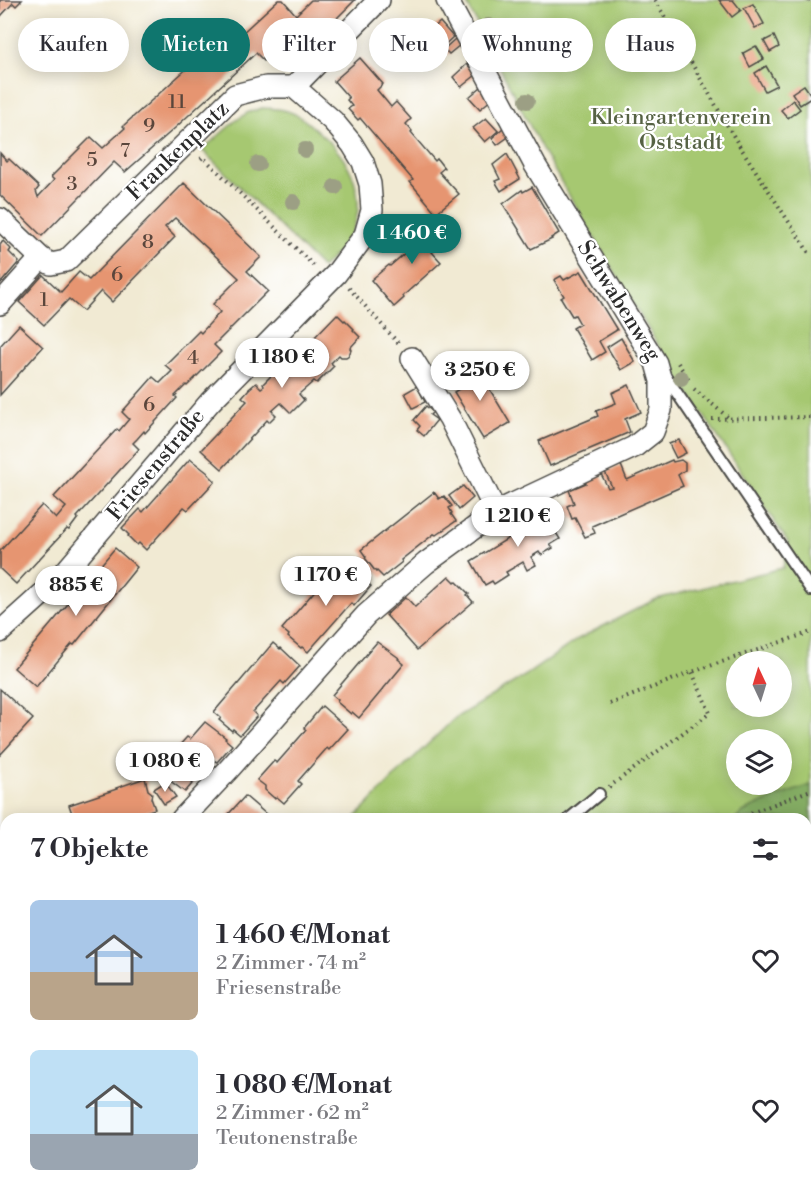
<!DOCTYPE html>
<html lang="de">
<meta charset="utf-8">
<style>
body{margin:0;font-family:"Libre Bodoni",serif;background:#f2f2f3;color:#2b2b33;height:100vh;display:flex;flex-direction:column;font-size:22px;white-space:nowrap}
*{box-sizing:border-box;margin:0}
p{font-size:20px;color:#7c7c81}
.icon{flex:none;width:33px;height:33px;fill:none;stroke:currentColor;stroke-width:2;stroke-linecap:round;stroke-linejoin:round}
.map{position:relative;flex:1;overflow:hidden}
.drawer{position:absolute;left:0px;top:813px;width:812px;height:384px;display:flex;flex-direction:column;background:#fff;border-radius:18px 18px 0 0;box-shadow:0 3px 15px #0003}
.drawer>*{flex:none}
.guide{position:absolute;left:18px;top:18px;width:776px;height:54px;display:flex;gap:12px}
.needle{width:39px;rotate:356deg}
.buttons{position:absolute;left:726px;top:651px;display:grid;gap:12px}
.buttons a{display:grid;place-items:center;width:66px;height:66px;border-radius:50%;background:#fff;box-shadow:0 3px 15px #0003;font-size:30px}
.price{position:absolute;translate:-50% -51px;padding:0 14px;border-radius:21px;background:#fff;color:#222;font-size:20px;line-height:39px;filter:drop-shadow(0 2px 3px #0008)}
.price::after{content:'';position:absolute;left:50%;top:36px;width:18px;height:14px;margin-left:-9px;background:inherit;clip-path:polygon(0 0,100% 0,50% 100%)}
.price.on{background:#0f766e;color:#fff}
ul{padding:0;list-style:none}
li{display:flex;align-items:center;gap:18px;height:150px;padding:0 30px}
li span{display:grid;place-items:center;flex:none;width:168px;height:120px;border-radius:9px;color:#555}
li>.icon{margin-inline-start:auto}
span .icon{width:72px;height:72px;fill:#fffc;stroke-width:1}
li b{font-size:26px}
h2{display:flex;justify-content:space-between;align-items:center;height:72px;padding:0 30px;font-size:26px}
.chip{padding:0 21px;border-radius:27px;background:#fff;box-shadow:0 3px 15px #0003;font-size:21px;line-height:54px}
.chip.on{background:#0f766e;color:#fff}
.map>svg:first-child{display:block}
.green{fill:#a6c871;stroke:#687a4e;stroke-width:1.5;fill-rule:evenodd}
.forest{fill:#84ac63;stroke:#586c47;stroke-width:1.5}
.building{fill:#e69571}
.lines{fill:none;stroke-linecap:round;stroke-linejoin:round}
.service-casing{stroke:#494844;stroke-width:14}
.minor-casing{stroke:#494844;stroke-width:24}
.path{stroke:#494844;stroke-width:4;stroke-dasharray:1.5 4.5;stroke-linecap:butt}
.service{stroke:#fff;stroke-width:10}
.minor{stroke:#fff;stroke-width:21}
.tree{fill:#9c9f84}
.labels{text-anchor:middle;dominant-baseline:central;stroke-width:4.5;stroke-linejoin:round;paint-order:stroke}
.number-label{font-size:20px;fill:#5a463c}
.park-label{font-size:22px;fill:#566244;stroke:#fff}
.street-label{font-size:22px;fill:#2b2b2b;stroke:#fff}
</style>
<div class="map">
<svg width="811" height="1197" viewBox="0 0 811 1197">
<rect width="100%" height="100%" fill="#fff"/>
<filter id="ink" filterUnits="userSpaceOnUse"><feTurbulence type="fractalNoise" baseFrequency=".0167" numOctaves="2"/><feDisplacementMap in="SourceGraphic" scale="12" xChannelSelector="R" yChannelSelector="G"/><feConvolveMatrix kernelMatrix="1 2 1 2 8 2 1 2 1" color-interpolation-filters="sRGB"/></filter>
<filter id="wash" filterUnits="userSpaceOnUse"><feTurbulence type="fractalNoise" baseFrequency=".008" numOctaves="4" result="noise"/><feDisplacementMap in="SourceGraphic" scale="24" xChannelSelector="R" yChannelSelector="G"/><feGaussianBlur stdDeviation="1.35" result="paint"/><feColorMatrix in="noise" values="0 0 0 0 0 0 0 0 0 0 0 0 0 0 0 0 0 1.4 0 .05"/><feComposite in="paint" operator="in"/></filter>
<g filter="url(#wash)">
<rect width="100%" height="100%" fill="#f1ead3"/>
<g class="green">
<path d="M465,0h346v1197h-811v-246l6,5v235h800v-372h-452l47,-49 54,-52 71,-43 52,-36 78,-40 127,-31 5,-26 -122,-183 -122,-206zM736,662h46v44h-46zM736,740h46v44h-46z"/>
<path d="M262,108c31,0 39,8 61,28 29,26 46,62 27,100 -7,12 -18,22 -28,32l-120,-118 32,-28 13,-9z"/>
</g>
<g class="forest">
<path d="M811,785v47l-5,1v-14h-70l7,-7 33,-15z"/>
<rect x="806" y="877" width="5" height="144"/>
<path d="M348,1191h276l-3,6h-273l-2,-2z"/>
</g>
<g id="blocks">
<g class="building">
<path d="M0,0h22l-6,6 -3,-3 -13,14z"/>
<path d="M278,0h5l13,15 15,-15h44l-37,37 -14,-14 -40,38 -8,-8 -81,75 -50,44 -11,-10 -72,74 -42,-41v-42l7,8 2,-2 30,28 -3,4 2,6 16,-17 -3,-3 40,-40 12,11 22,-20 -2,-2 88,-79 3,4 22,-20 4,4z"/>
<path d="M719,0h14l8,10 -9,7z"/>
<path d="M753,4l11,20 -9,4 -11,-20z"/>
<path d="M440,22l13,15 -12,11 -13,-15z"/>
<path d="M774,36l5,11 -9,5 -6,-11z"/>
<path d="M455,39l5,6 -11,9 -5,-5z"/>
<path d="M756,46l8,13 -14,8 -7,-14z"/>
<path d="M360,58l23,26 -6,6 14,17 5,-5 15,17 -5,5 6,7 -1,2 24,28 2,-2 7,9 -5,4 20,22 -23,19 -26,-31 3,-2 -53,-62 -2,2 -10,-11 4,-3 -5,-6 2,-2 -15,-17z"/>
<path d="M467,64l9,11 -15,12 -8,-10z"/>
<path d="M766,66l11,19 -12,6 -10,-18z"/>
<path d="M804,85l7,10v3l-11,7 -8,-12z"/>
<path d="M481,87l11,12 -12,10 -11,-12z"/>
<path d="M793,100l7,9 -12,9 -7,-8z"/>
<path d="M486,118l12,13 -13,11 -12,-14z"/>
<path d="M504,127l7,8 -14,10 -5,-7z"/>
<path d="M507,154l13,25 -19,12 -6,-10 5,-2 -7,-14z"/>
<path d="M184,183l77,74 -14,14 21,20 -54,54 7,7 -34,34 -1,-1 -11,11 2,2 -32,35 -1,-2 -7,8 -4,4 6,6 -62,68 1,1 -9,12 -2,-1 -51,55 -16,-15v-18l42,-46 14,14 10,-12 -12,-10 63,-68 2,2 10,-12 -7,-7 31,-35 7,6 12,-12 -7,-6 34,-34 2,2 19,-21 -7,-8 26,-26 -64,-60 -10,9 10,10 -63,65 -11,-11 -18,20 -14,-12 -25,26 -25,-23 24,-27 18,17 18,-20 10,8z"/>
<path d="M532,187l27,46 -8,5 1,1 -21,10 -28,-45 19,-14 1,2z"/>
<path d="M430,219l7,8 2,-2 10,13 -17,14 9,10 -38,34 1,2 -10,9 -23,-27 18,-15 1,1 31,-27 -6,-7z"/>
<path d="M3,241l8,8 -2,3 10,10 -19,22v-39z"/>
<path d="M581,271l36,59 -18,11 6,11 -13,8 -19,-32 7,-4 -5,-9 -3,1 -11,-18 3,-2 -10,-16 7,-4 3,4z"/>
<path d="M337,314l7,7 1,-1 9,9 -1,1 7,7 -10,11 1,2 -2,5 -3,2h-5l-2,-2 -8,8 3,3 -17,17 -3,-2 -8,7 -7,6 5,6 -13,13 -10,-10 -9,8 4,4 -7,7 -2,-2 -45,49 -21,-19 46,-49 -5,-4 7,-8 7,-6 5,5 3,-2 -1,-2 42,-42 3,2z"/>
<path d="M19,325l24,22 -43,48v-49z"/>
<path d="M621,338l14,24 -14,8 -14,-23z"/>
<path d="M472,360l38,63 -27,16 -29,-47 13,-8 -10,-16z"/>
<path d="M629,385l12,27 -16,7 5,13 -80,34 -11,-25 59,-25 -2,-5 20,-8 -4,-10z"/>
<path d="M417,386l8,16 -12,6 -8,-15z"/>
<path d="M426,406l7,6 -3,3 7,5 -13,16 -7,-6 3,-4 -6,-6z"/>
<path d="M679,440l7,13 -10,5 -7,-14z"/>
<path d="M190,459l18,14v1l7,7 -27,29 -4,-3 -38,43 -7,-7 -2,2 -9,-9 1,-1 -7,-7 18,-19 3,3z"/>
<path d="M672,460l1,2 8,-2 4,3v7l-7,5 5,11 -91,40 3,7 -10,4 -10,-19 -3,1 -5,-13 7,-3 -5,-13 17,-7 -1,-2 16,-7 7,14 4,-1 -7,-15 16,-7 6,15z"/>
<path d="M463,486l10,12 -14,12 -10,-14z"/>
<path d="M434,492l5,7 5,-3 8,10 -3,2 3,5 -1,1 5,7 -20,14 -2,-1 -33,26 1,2 -19,15 -6,-6 -1,1 -11,-14 1,-1 -5,-7z"/>
<path d="M547,499l9,15 -9,5 13,20 -10,6 3,3 -12,7 -2,-3 -8,5 5,8 -9,5 -4,-8 -17,10 2,3 -14,9 -2,-3 -7,4 -14,-24 72,-44 -7,-12z"/>
<path d="M115,548l22,19 -63,78 -2,-1 -36,43 -22,-19z"/>
<path d="M344,564l7,5 1,-1 14,12 -1,1 6,5 -17,20 -3,-3 -43,49 -6,-5 -1,1 -13,-11 1,-2 -7,-6 42,-49 4,3z"/>
<path d="M449,576l6,6 1,-1 13,13 -2,1 6,7 -56,48 -31,-35 20,-18 9,10z"/>
<path d="M377,642l22,16 -1,1 6,5 -45,54 -7,-6 -1,2 -14,-12 1,-2 -6,-5z"/>
<path d="M273,643l7,6 1,-1 19,18 -16,18 -3,-3 -28,31 4,4 -17,19 -7,-6 -1,2 -13,-11 2,-2 -7,-6z"/>
<path d="M0,689l33,30 -33,36z"/>
<path d="M322,706l26,23 -19,21 -2,-2 -29,33 3,3 -17,19 -7,-6 -3,1 -9,-8v-4l-8,-6 17,-19 3,2 29,-33 -2,-2z"/>
<path d="M205,722l21,16 -1,1 7,6 -15,17 -4,-2 -28,32 -20,-15 1,-1 -8,-7 29,-32 3,2z"/>
<path d="M145,778l3,12 4,3 -1,5 4,11 -28,9 -53,1 -5,-14 48,-16 -1,-1z"/>
<path d="M165,782l11,15 -12,7 -10,-15z"/>
<path d="M245,796l21,18 -4,5h-38z"/>
</g>
</g>
</g>
<g filter="url(#ink)">
<use href="#blocks" fill-opacity="0" stroke="#494844" stroke-width="1.5"/>
<g class="lines">
<g class="service-casing">
<g id="service">
<path d="M664,374l147,216"/>
<path d="M569,819l30,-25"/>
<path d="M806,1137l5,-1"/>
<path d="M419,1197l17,-6"/>
</g>
</g>
<g class="minor-casing">
<g id="minor">
<path d="M294,87l85,-87"/>
<path d="M0,219l41,39 10,6 15,-3 169,-166 31,-8h28l39,34 19,23 11,18 7,22 2,26 -7,25 -29,39 -126,128 -151,177 -59,53"/>
<path d="M0,304l41,-46"/>
<path d="M412,358l38,61 46,93"/>
<path d="M182,819l47,-50 137,-154 60,-52 70,-51 138,-65 19,-15 8,-22v-29l-5,-18 -121,-198 -88,-165"/>
<path d="M0,881l6,-2"/>
<path d="M0,1034l6,-6"/>
<path d="M325,1191l4,6"/>
<path d="M38,1197l9,-6"/>
</g>
</g>
<g class="path">
<path d="M655,0l82,142 74,114"/>
<path d="M809,0l2,3"/>
<path d="M201,159l2,-2 113,111"/>
<path d="M349,288l51,57"/>
<path d="M678,363l12,19"/>
<path d="M694,389l36,30"/>
<path d="M712,419l99,-2"/>
<path d="M610,704l82,-32 119,-40"/>
<path d="M609,787l101,-74 -18,-41"/>
<path d="M751,813l60,-23"/>
<path d="M806,849l5,-1"/>
<path d="M0,983l6,6"/>
<path d="M806,997h5"/>
<path d="M157,1191l3,6"/>
<path d="M100,1197l11,-6"/>
<path d="M189,1197l7,-6"/>
</g>
<use href="#service" class="service"/>
<use href="#minor" class="minor"/>
</g>
<g class="tree">
<circle cx="488" cy="26" r="8"/>
<circle cx="527" cy="101" r="8"/>
<circle cx="305" cy="150" r="8"/>
<circle cx="258" cy="164" r="8"/>
<circle cx="335" cy="187" r="8"/>
<circle cx="293" cy="202" r="8"/>
<circle cx="681" cy="378" r="8"/>
</g>
</g>
<g class="labels">
<g class="number-label">
<text x="177" y="102">11</text>
<text x="149" y="126">9</text>
<text x="125" y="151">7</text>
<text x="92" y="160">5</text>
<text x="72" y="184">3</text>
<text x="148" y="242">8</text>
<text x="117" y="275">6</text>
<text x="44" y="300">1</text>
<text x="193" y="358">4</text>
<text x="149" y="405">6</text>
</g>
<g class="park-label">
<text x="681" y="117">Kleingartenverein<tspan x="681" dy="25">Oststadt</tspan></text>
</g>
<g class="street-label">
<text transform="translate(178 151) rotate(-44)">Frankenplatz</text>
<text transform="translate(619 301) rotate(58)">Schwabenweg</text>
<text transform="translate(156 465) rotate(-50)">Friesenstraße</text>
</g>
</g>
</svg>
<div class="buttons">
<a><svg class="needle" viewBox="-14 -14 28 28"><path d="M0-13l5 13h-10z" fill="#e53935"/><path d="M0 13l5-13h-10z" fill="#7c7c81"/></svg></a>
<a><svg class="icon" aria-label="layers" viewBox="0 0 24 24"><path d="M12 4l9 5-9 5-9-5zM3 14l9 5 9-5"/></svg></a>
</div>
<b class="price on" style="left:412px;top:265px">1 460 €</b>
<b class="price" style="left:282px;top:389px">1 180 €</b>
<b class="price" style="left:480px;top:402px">3 250 €</b>
<b class="price" style="left:518px;top:548px">1 210 €</b>
<b class="price" style="left:326px;top:607px">1 170 €</b>
<b class="price" style="left:76px;top:617px">885 €</b>
<b class="price" style="left:165px;top:793px">1 080 €</b>
<div class="guide">
<a class="chip">Kaufen</a>
<a class="chip on">Mieten</a>
<a class="chip">Filter</a>
<a class="chip">Neu</a>
<a class="chip">Wohnung</a>
<a class="chip">Haus</a>
</div>
<section class="drawer">
<h2>7 Objekte<svg class="icon" aria-label="filters" viewBox="0 0 24 24"><path d="M4 7h16M4 17h16"/><circle cx="9" cy="7" r="2"/><circle cx="15" cy="17" r="2"/></svg></h2>
<ul>
<li><span style="background:linear-gradient(#a9c7e8 60%,#b9a48a 0)"><svg class="icon" aria-label="home" viewBox="0 0 24 24"><path d="M3 11l9-7 9 7M6 9v11h12V9"/></svg></span><div><b>1 460 €/Monat</b><p>2 Zimmer · 74 m²</p><p>Friesenstraße</p></div><svg class="icon" aria-label="heart" viewBox="0 0 24 24"><path d="M12 20l-8-8c-3-5 5-10 8-4 3-6 11-1 8 4z"/></svg></li>
<li><span style="background:linear-gradient(#bfe0f5 70%,#9aa5b1 0)"><svg class="icon" aria-label="home" viewBox="0 0 24 24"><path d="M3 11l9-7 9 7M6 9v11h12V9"/></svg></span><div><b>1 080 €/Monat</b><p>2 Zimmer · 62 m²</p><p>Teutonenstraße</p></div><svg class="icon" aria-label="heart" viewBox="0 0 24 24"><path d="M12 20l-8-8c-3-5 5-10 8-4 3-6 11-1 8 4z"/></svg></li>
</ul>
</section>
</div>
